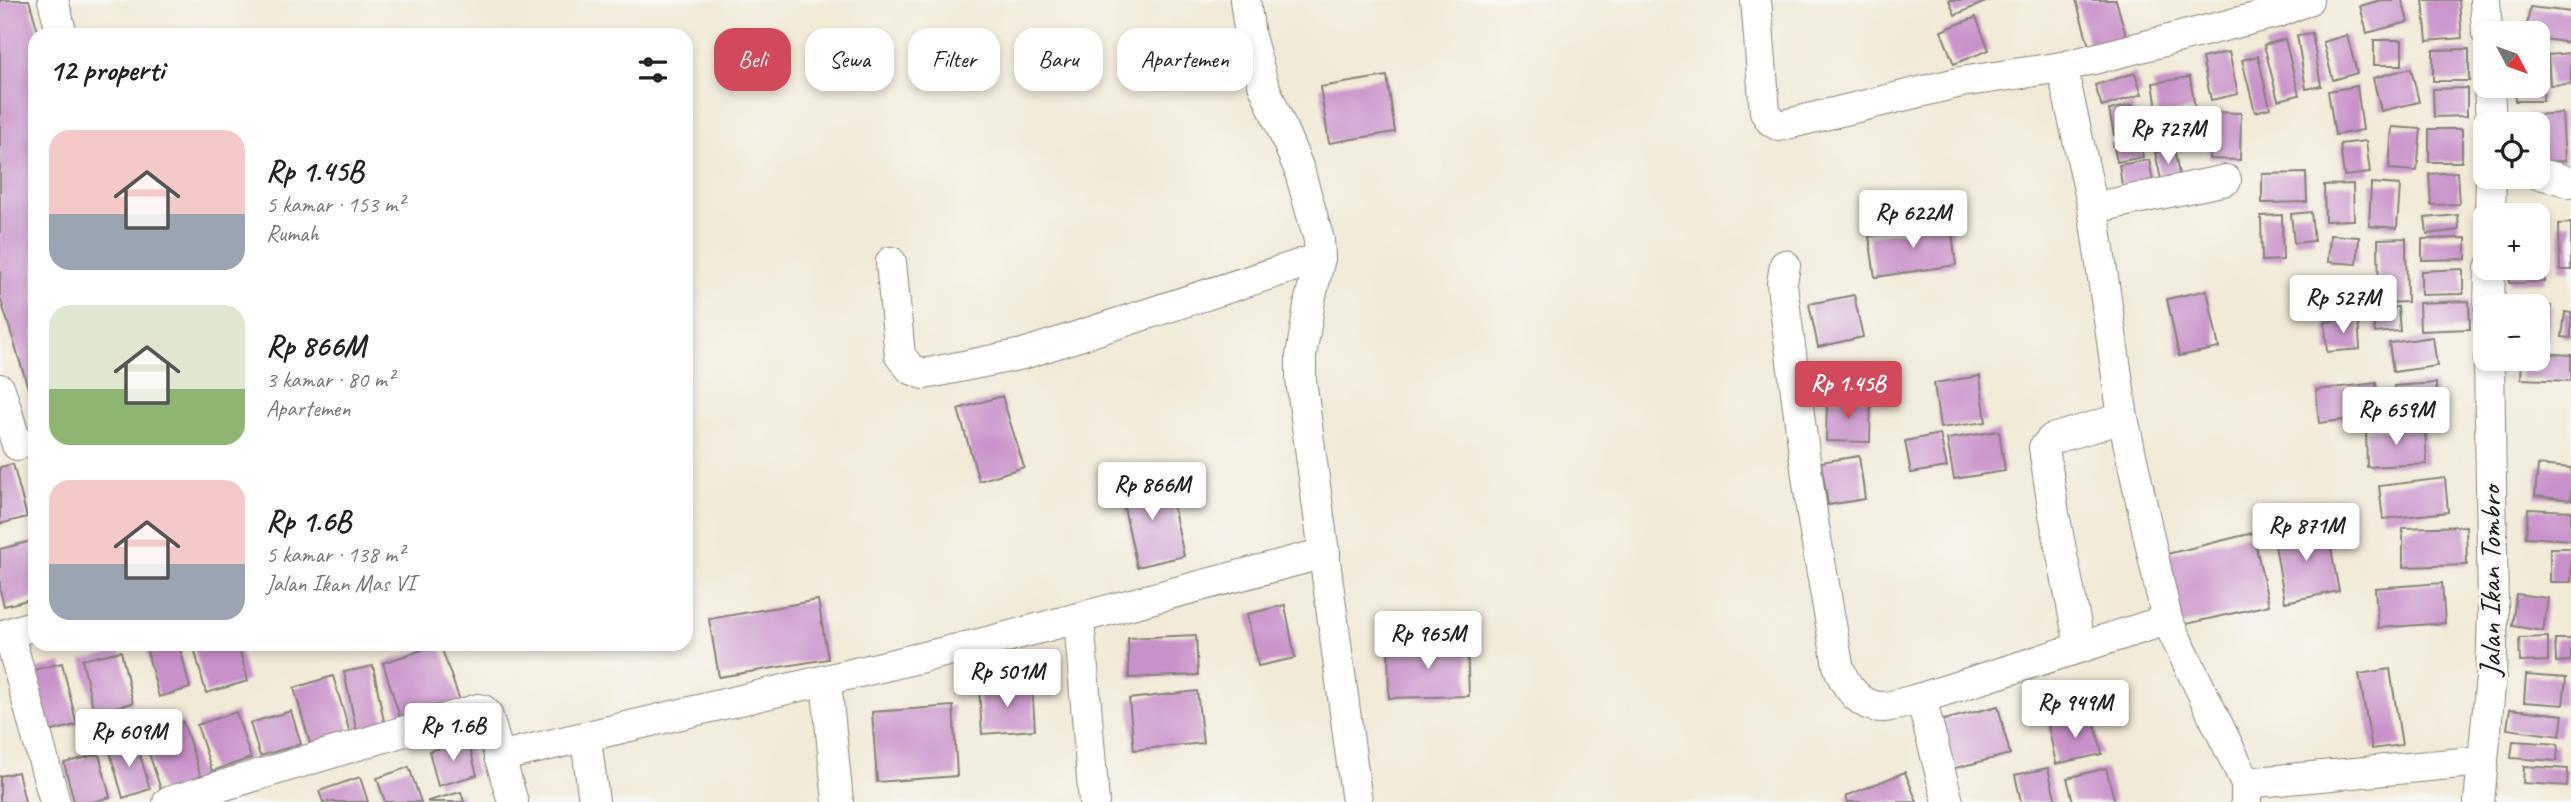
<!DOCTYPE html>
<html lang="id">
<meta charset="utf-8">
<style>
body{margin:0;font-family:Caveat,sans-serif;background:#f2f2f2;color:#222;height:100vh;display:flex;flex-direction:column;font-size:26px;white-space:nowrap}
*{box-sizing:border-box;margin:0}
p{font-size:23px;color:#767676}
.icon{flex:none;width:38px;height:38px;fill:none;stroke:currentColor;stroke-width:2;stroke-linecap:round;stroke-linejoin:round}
.map{position:relative;flex:1;overflow:hidden}
.side{position:absolute;left:28px;top:28px;width:665px;height:623px;display:flex;flex-direction:column;background:#fff;border-radius:21px;box-shadow:0 4px 10px #0003}
.side>*{flex:none}
.hud{position:absolute;left:714px;top:28px;width:665px;height:63px;display:flex;gap:14px}
.needle{width:46px;rotate:131deg}
.fabs{position:absolute;left:2473px;top:21px;display:grid;gap:14px}
.fabs a{display:grid;place-items:center;width:77px;height:77px;border-radius:14px;background:#fff;box-shadow:0 4px 10px #0003;font-size:35px}
.price{position:absolute;translate:-50% -60px;padding:0 16px;border-radius:7px;background:#fff;color:#222;font-size:23px;line-height:46px;filter:drop-shadow(0 2px 4px #0008)}
.price::after{content:'';position:absolute;left:50%;top:42px;width:21px;height:16px;margin-left:-10px;background:inherit;clip-path:polygon(0 0,100% 0,50% 100%)}
.price.current{background:#d1495b;color:#fff}
ul{padding:0;list-style:none}
li{display:flex;align-items:center;gap:21px;height:175px;padding:0 21px}
li span{display:grid;place-items:center;flex:none;width:196px;height:140px;border-radius:21px;color:#555}
li>.icon{margin-inline-start:auto}
span .icon{width:84px;height:84px;fill:#fffc;stroke-width:1}
li b{font-size:30px}
h2{display:flex;justify-content:space-between;align-items:center;height:84px;padding:0 21px;font-size:30px}
.chip{padding:0 24px;border-radius:21px;background:#fff;box-shadow:0 4px 10px #0003;font-size:24px;line-height:63px}
.chip.current{background:#d1495b;color:#fff}
.map>svg:first-child{display:block}
.building{fill:#c991ca}
.lines{fill:none;stroke-linecap:round;stroke-linejoin:round}
.minor-casing{stroke:#868379;stroke-width:32}
.minor{stroke:#fff;stroke-width:30}
.labels{text-anchor:middle;dominant-baseline:central;stroke-width:5;stroke-linejoin:round;paint-order:stroke}
.street-label{font-size:30px;fill:#1c1c1c;stroke:#f6f6f2}
</style>
<div class="map">
<svg width="2571" height="802" viewBox="0 0 2571 802">
<rect width="100%" height="100%" fill="#f6f6f2"/>
<filter id="ink" filterUnits="userSpaceOnUse"><feTurbulence type="fractalNoise" baseFrequency=".0143" numOctaves="2"/><feDisplacementMap in="SourceGraphic" scale="14" xChannelSelector="R" yChannelSelector="G"/><feConvolveMatrix kernelMatrix="1 2 1 2 8 2 1 2 1" color-interpolation-filters="sRGB"/></filter>
<filter id="wash" filterUnits="userSpaceOnUse"><feTurbulence type="fractalNoise" baseFrequency=".00686" numOctaves="4" result="noise"/><feDisplacementMap in="SourceGraphic" scale="28" xChannelSelector="R" yChannelSelector="G"/><feGaussianBlur stdDeviation="1.57" result="paint"/><feColorMatrix in="noise" values="0 0 0 0 0 0 0 0 0 0 0 0 0 0 0 0 0 1.4 0 .05"/><feComposite in="paint" operator="in"/></filter>
<g filter="url(#wash)">
<rect width="100%" height="100%" fill="#f1ead6"/>
<g id="blocks">
<g class="building">
<path d="M0,0h29l10,35h-4l-1,372 -34,-110z"/>
<path d="M1949,0h41l-35,15z"/>
<path d="M2076,0h40l11,39 -37,11z"/>
<path d="M2381,0h21l6,22 -41,11 -7,-27z"/>
<path d="M2423,0h36l3,38 -35,3z"/>
<path d="M2530,7l41,5v31l-33,-5v-5h-12z"/>
<path d="M1976,17l13,33 -35,14 -13,-33z"/>
<path d="M2312,33l9,53 -15,3 -9,-54z"/>
<path d="M2347,35l10,38 -24,7 -10,-38z"/>
<path d="M2285,39l14,56 -21,5 -14,-55z"/>
<rect x="2374" y="40" width="28" height="25"/>
<path d="M2469,49v32h-36v-31z"/>
<path d="M2229,52l9,42 -27,6 -9,-42z"/>
<path d="M2571,53v31l-21,1 -2,-30z"/>
<path d="M2258,56l12,52 -15,4 -13,-52z"/>
<path d="M2538,60h6l-1,41h-28v-15h23z"/>
<path d="M2411,68l8,34 -38,9 -8,-33z"/>
<path d="M2135,73l7,21 -40,13 -7,-22z"/>
<path d="M1387,76l8,56 -66,11 -9,-56z"/>
<path d="M2190,77l5,32 -37,6 -5,-32z"/>
<path d="M2357,86l6,44 -28,5 -7,-44z"/>
<path d="M2467,88v28l-33,1 -1,-28z"/>
<path d="M2133,105l5,25 -24,5 -5,-25z"/>
<path d="M2211,112l30,1 -1,47 -31,-1z"/>
<path d="M2562,113l3,48 -27,1v-38h-30v-7z"/>
<path d="M2392,127l29,2 -4,42 -28,-2z"/>
<rect x="2429" y="129" width="33" height="33"/>
<path d="M2139,138l4,19 -26,5 -4,-19z"/>
<path d="M2366,141l4,32 -26,3 -4,-32z"/>
<path d="M2174,148l6,32 -18,4 -7,-32z"/>
<path d="M2149,160l6,33 -31,5 -5,-33z"/>
<path d="M2457,172l2,32 -28,1 -2,-31z"/>
<path d="M2306,173l1,29 -45,1v-29z"/>
<path d="M2371,183l29,2 -3,43 -28,-2z"/>
<path d="M2353,184l1,36 -29,1 -1,-36z"/>
<path d="M2544,210l1,26h-7v-21h-22v-4z"/>
<path d="M2311,212l3,29 -20,2 -3,-29z"/>
<path d="M2282,215l1,45 -21,1 -1,-45z"/>
<path d="M2458,215l1,15 -32,4 -2,-16z"/>
<path d="M2571,223v47h-11l-1,-46z"/>
<path d="M1951,224l5,41 -81,12 -6,-41z"/>
<path d="M2330,235l29,2 -2,27 -29,-2z"/>
<path d="M2406,238l1,64 -28,1 -1,-64z"/>
<path d="M2466,238v21l-44,1v-21z"/>
<path d="M2538,262h7v20l-36,1v-15h29z"/>
<path d="M2463,269v25l-42,1v-24z"/>
<path d="M2331,280h33l-1,28 -33,-1z"/>
<path d="M2207,290l12,58 -40,8 -12,-57z"/>
<path d="M1854,295l9,42 -45,10 -9,-43z"/>
<path d="M2469,301l1,28 -50,2 -1,-28z"/>
<path d="M2538,305l13,1 -3,31 -10,-2z"/>
<path d="M2398,307l2,24 -25,2 -3,-23z"/>
<path d="M2565,312l6,1v25l-9,-1z"/>
<path d="M2358,318l2,31 -33,3 -2,-30z"/>
<path d="M2433,337l4,29 -44,6 -4,-29z"/>
<path d="M2538,353l33,2v26l-50,-2 1,-20h16z"/>
<path d="M1980,376l6,46 -46,6 -6,-45z"/>
<path d="M2376,383l3,33 -60,7 -3,-33z"/>
<path d="M2436,383l1,30 -42,3 -1,-30z"/>
<path d="M1002,396l22,71 -45,14 -21,-72z"/>
<path d="M1827,399l44,1 -1,42 -44,-1z"/>
<path d="M2425,427l2,37 -60,3 -1,-37z"/>
<path d="M1999,431l6,40 -51,8 -7,-40z"/>
<path d="M1940,434l7,33 -36,6 -6,-32z"/>
<path d="M1859,456l6,43 -37,6 -7,-43z"/>
<path d="M13,464l14,53 -27,7v-57z"/>
<path d="M2538,465l33,3v32l-36,-4z"/>
<path d="M1167,478l17,78 -47,11 -17,-78z"/>
<path d="M2445,478l3,34 -65,7 -4,-33z"/>
<path d="M2528,509l43,2v29l-45,-3z"/>
<path d="M2326,523l13,68 -54,11 -12,-68z"/>
<path d="M2466,526l1,39 -64,2v-39z"/>
<path d="M2253,533l16,72 -87,20 -15,-71z"/>
<path d="M31,541l4,16v41l-31,8 -4,-16v-41z"/>
<rect x="2550" y="548" width="21" height="34"/>
<path d="M2442,583l3,40 -67,5 -3,-40z"/>
<path d="M2516,594l32,4 -5,33 -31,-5z"/>
<path d="M818,600l10,59 -109,18 -10,-58z"/>
<path d="M1285,605l10,53 -37,8 -11,-52z"/>
<path d="M1196,635l2,40 -69,3 -1,-40z"/>
<path d="M2548,637v24l-28,1 -1,-24z"/>
<path d="M2555,639h16v22l-15,1z"/>
<path d="M145,644h34l11,44 -31,9z"/>
<path d="M193,644h45l10,37 -42,12z"/>
<path d="M440,644l20,57 -59,20 -18,-58z"/>
<path d="M1467,644l2,52 -80,2 -1,-52z"/>
<path d="M121,651l12,52 -39,9 -12,-52z"/>
<path d="M62,663l15,62 -29,7 -15,-62z"/>
<path d="M373,666l12,61 -28,6 -13,-61z"/>
<path d="M2390,669l12,76 -30,4 -13,-75z"/>
<path d="M2526,675l40,3 -3,27 -39,-3z"/>
<path d="M333,676l17,57 -40,11 -16,-56z"/>
<path d="M1032,684l3,46 -53,4 -3,-47z"/>
<path d="M1197,691l6,52 -69,7 -5,-51z"/>
<path d="M953,706l4,70 -80,6 -5,-70z"/>
<path d="M1998,706l12,48 -66,17 -12,-48z"/>
<path d="M2510,709l53,6 -3,21 -53,-7z"/>
<path d="M291,711l10,33 -41,12 -10,-33z"/>
<path d="M236,712l15,46 -39,13 -15,-46z"/>
<path d="M2093,715l9,39 -46,10 -8,-39z"/>
<path d="M183,722l19,58 -40,13 -19,-58z"/>
<path d="M136,741l14,48 -27,9 -14,-49z"/>
<path d="M468,741l9,34 -39,11 -9,-35z"/>
<path d="M2513,741l45,3 -1,17 -46,-3z"/>
<path d="M99,754l11,43 -17,5h-19l-10,-39z"/>
<path d="M2524,766l44,3 -1,17 -44,-3z"/>
<path d="M409,767l12,35h-36l-8,-24z"/>
<path d="M2048,768l8,34h-35l-6,-27z"/>
<path d="M2106,768l9,34h-42l-6,-24z"/>
<path d="M18,772l7,30h-25v-26z"/>
<path d="M1905,772l12,30h-69l-2,-6z"/>
<path d="M360,777l8,25h-45l-4,-11z"/>
<path d="M461,792l3,10h-36v-1z"/>
</g>
</g>
</g>
<g filter="url(#ink)">
<use href="#blocks" fill-opacity="0" stroke="#868379" stroke-width="2"/>
<g class="lines">
<g class="minor-casing">
<g id="minor">
<path d="M53,0l9,35"/>
<path d="M1245,0l5,36 13,48 36,85 20,71 1,18 -10,42 -9,56v24l56,422"/>
<path d="M1756,0l9,112 6,9 8,5 182,-44 101,-15 217,-55 29,-12"/>
<path d="M2485,0l2,33"/>
<path d="M2062,67l31,141 30,210 44,202 79,163v19"/>
<path d="M2489,86l2,38"/>
<path d="M2538,174l19,4 14,5"/>
<path d="M2093,208l133,-28"/>
<path d="M2490,215l1,-38"/>
<path d="M891,262l9,94 11,13 13,5 99,-20 297,-96"/>
<path d="M1785,265l-3,18 1,10 30,228 25,144c6,20 22,43 46,42 12,-1 25,-6 37,-9l246,-78"/>
<path d="M2489,306l1,-38"/>
<path d="M0,389l17,56"/>
<path d="M1079,620l15,182"/>
<path d="M9,634l46,168"/>
<path d="M0,636l35,-11"/>
<path d="M2080,646l-26,-132 -10,-66 8,-9 71,-21"/>
<path d="M826,681l12,121"/>
<path d="M1921,698l27,104"/>
<path d="M586,738l8,64"/>
<path d="M499,757l492,-116 334,-88"/>
<path d="M2246,783l237,-22"/>
<path d="M168,802l310,-93 5,1 4,4 26,88"/>
<path d="M2479,802l12,-125 2,-66 -4,-252"/>
</g>
</g>
<use href="#minor" class="minor"/>
</g>
</g>
<g class="labels">
<g class="street-label">
<text transform="translate(2490 581) rotate(-90)">Jalan Ikan Tombro</text>
</g>
</g>
</svg>
<div class="fabs">
<a><svg class="needle" viewBox="-14 -14 28 28"><path d="M0-13l5 13h-10z" fill="#e53935"/><path d="M0 13l5-13h-10z" fill="#767676"/></svg></a>
<a><svg class="icon" aria-label="locate" viewBox="0 0 24 24"><circle cx="12" cy="12" r="6"/><path d="M12 2v4M12 18v4M2 12h4M18 12h4"/></svg></a>
<a>+</a>
<a>−</a>
</div>
<b class="price" style="left:2168px;top:166px">Rp 727M</b>
<b class="price" style="left:1913px;top:250px">Rp 622M</b>
<b class="price" style="left:2343px;top:335px">Rp 527M</b>
<b class="price current" style="left:1848px;top:421px">Rp 1.45B</b>
<b class="price" style="left:2396px;top:447px">Rp 659M</b>
<b class="price" style="left:1152px;top:522px">Rp 866M</b>
<b class="price" style="left:2306px;top:563px">Rp 871M</b>
<b class="price" style="left:1428px;top:671px">Rp 965M</b>
<b class="price" style="left:1007px;top:709px">Rp 501M</b>
<b class="price" style="left:2075px;top:740px">Rp 949M</b>
<b class="price" style="left:453px;top:763px">Rp 1.6B</b>
<b class="price" style="left:129px;top:769px">Rp 609M</b>
<div class="hud">
<a class="chip current">Beli</a>
<a class="chip">Sewa</a>
<a class="chip">Filter</a>
<a class="chip">Baru</a>
<a class="chip">Apartemen</a>
</div>
<section class="side">
<h2>12 properti<svg class="icon" aria-label="filters" viewBox="0 0 24 24"><path d="M4 7h16M4 17h16"/><circle cx="9" cy="7" r="2"/><circle cx="15" cy="17" r="2"/></svg></h2>
<ul>
<li><span style="background:linear-gradient(#f6c9c9 60%,#9aa5b1 0)"><svg class="icon" aria-label="home" viewBox="0 0 24 24"><path d="M3 11l9-7 9 7M6 9v11h12V9"/></svg></span><div><b>Rp 1.45B</b><p>5 kamar · 153 m²</p><p>Rumah</p></div></li>
<li><span style="background:linear-gradient(#dfe7d0 60%,#8fb573 0)"><svg class="icon" aria-label="home" viewBox="0 0 24 24"><path d="M3 11l9-7 9 7M6 9v11h12V9"/></svg></span><div><b>Rp 866M</b><p>3 kamar · 80 m²</p><p>Apartemen</p></div></li>
<li><span style="background:linear-gradient(#f6c9c9 60%,#9aa5b1 0)"><svg class="icon" aria-label="home" viewBox="0 0 24 24"><path d="M3 11l9-7 9 7M6 9v11h12V9"/></svg></span><div><b>Rp 1.6B</b><p>5 kamar · 138 m²</p><p>Jalan Ikan Mas VI</p></div></li>
</ul>
</section>
</div>
